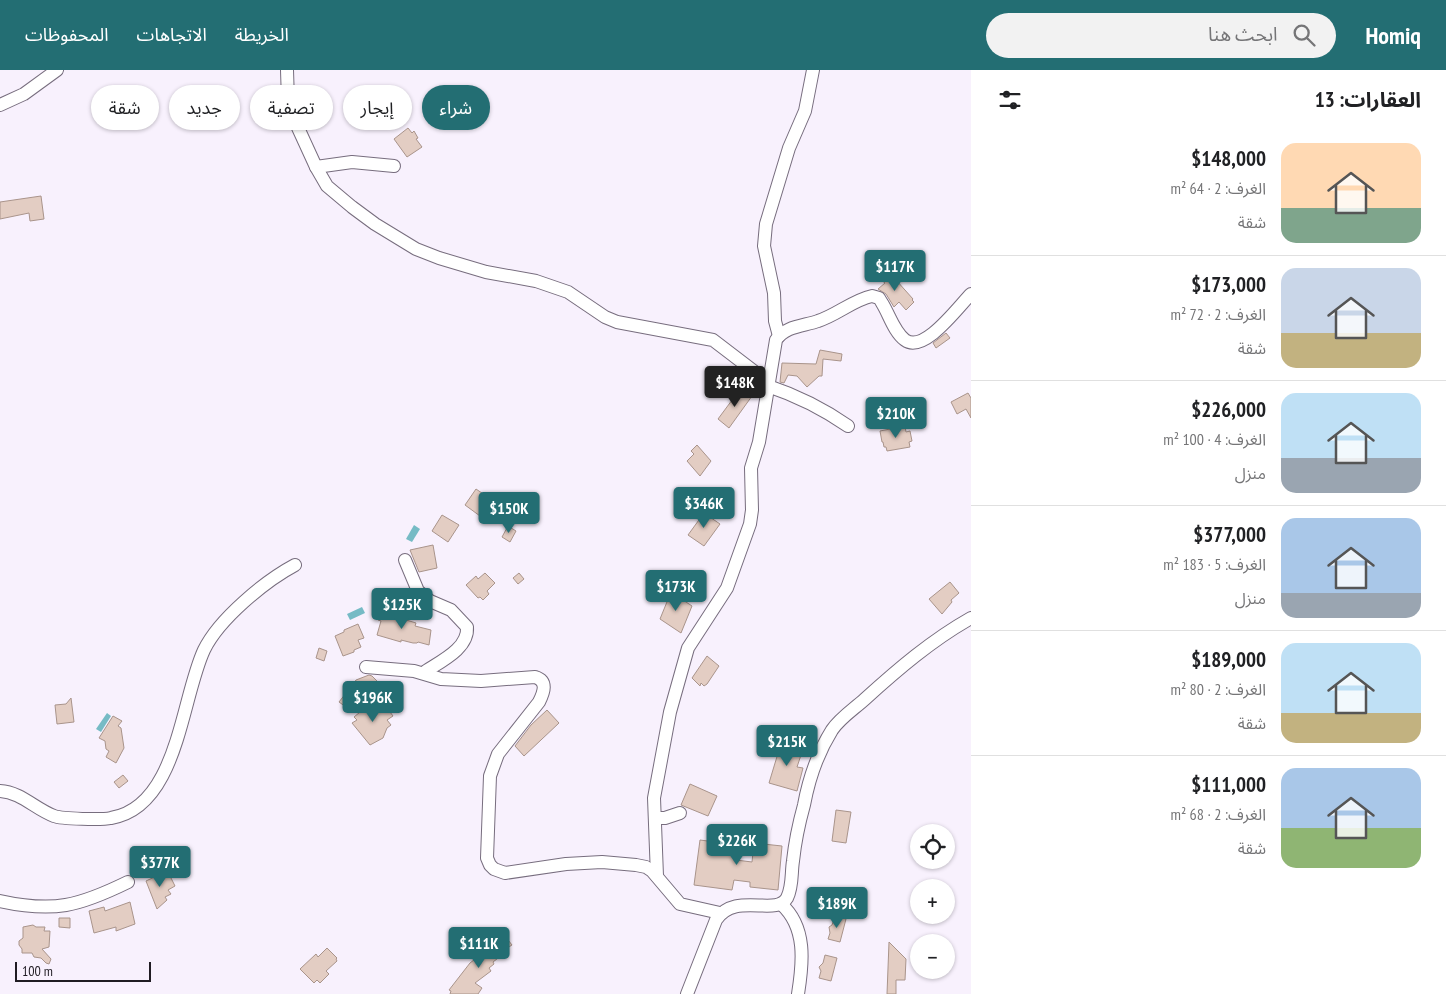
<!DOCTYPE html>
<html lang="ar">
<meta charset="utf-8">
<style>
body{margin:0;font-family:"PT Sans Narrow","Noto Sans Arabic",sans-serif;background:#f2f2f2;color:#202124;direction:rtl;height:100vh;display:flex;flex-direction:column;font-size:19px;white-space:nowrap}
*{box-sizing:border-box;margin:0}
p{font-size:16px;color:#757577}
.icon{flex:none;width:28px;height:28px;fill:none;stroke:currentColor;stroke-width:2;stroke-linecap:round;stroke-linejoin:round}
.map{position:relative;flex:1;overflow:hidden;direction:ltr}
.details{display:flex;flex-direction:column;background:#fff;width:475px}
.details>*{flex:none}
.hud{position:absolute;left:15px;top:15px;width:475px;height:45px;direction:rtl;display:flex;gap:10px}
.fabs{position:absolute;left:910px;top:754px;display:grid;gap:10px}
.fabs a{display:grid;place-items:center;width:45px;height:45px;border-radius:50%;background:#fff;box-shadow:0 1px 4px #0004;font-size:25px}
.scale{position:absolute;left:15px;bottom:12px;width:136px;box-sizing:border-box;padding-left:5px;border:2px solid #201c23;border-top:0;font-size:14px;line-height:18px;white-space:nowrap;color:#201c23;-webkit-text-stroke:4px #f8f1fd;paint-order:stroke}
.price{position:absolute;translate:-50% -42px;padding:0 11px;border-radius:5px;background:#236e73;color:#fff;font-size:16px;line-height:32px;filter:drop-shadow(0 1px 2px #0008)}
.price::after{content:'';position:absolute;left:50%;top:30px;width:15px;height:11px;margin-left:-8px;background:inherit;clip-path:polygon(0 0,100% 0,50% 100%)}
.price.selected{background:#222;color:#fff}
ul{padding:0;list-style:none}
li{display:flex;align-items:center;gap:15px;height:125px;padding:0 25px}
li+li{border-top:1px solid #e0e0e0}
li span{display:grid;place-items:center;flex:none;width:140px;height:100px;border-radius:15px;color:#555}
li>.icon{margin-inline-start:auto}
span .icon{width:60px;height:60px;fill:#fffc;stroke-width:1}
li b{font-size:21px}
h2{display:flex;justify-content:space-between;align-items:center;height:60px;padding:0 25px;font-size:21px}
.tag{padding:0 18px;border-radius:22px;background:#fff;box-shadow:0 1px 4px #0004;font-size:18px;line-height:45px}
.tag.selected{background:#236e73;color:#fff}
header{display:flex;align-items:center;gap:30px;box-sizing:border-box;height:70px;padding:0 25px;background:#236e73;color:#fff}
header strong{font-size:24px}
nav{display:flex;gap:28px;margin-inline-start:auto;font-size:18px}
.search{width:350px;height:45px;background:#f2f2f2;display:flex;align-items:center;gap:12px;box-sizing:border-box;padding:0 18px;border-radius:28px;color:#757577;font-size:19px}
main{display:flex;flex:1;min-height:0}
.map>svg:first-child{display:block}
.water{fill:#76bbc5}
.building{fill:#e3cdc3;stroke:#a9948b}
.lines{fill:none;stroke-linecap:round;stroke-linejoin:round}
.minor-casing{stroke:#776d7e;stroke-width:14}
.minor{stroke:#fff;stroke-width:12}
</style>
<header>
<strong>Homiq</strong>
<div class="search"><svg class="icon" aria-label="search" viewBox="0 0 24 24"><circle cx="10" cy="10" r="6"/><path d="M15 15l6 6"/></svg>ابحث هنا</div>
<nav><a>الخريطة</a><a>الاتجاهات</a><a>المحفوظات</a></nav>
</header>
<main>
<section class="details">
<h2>العقارات: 13<svg class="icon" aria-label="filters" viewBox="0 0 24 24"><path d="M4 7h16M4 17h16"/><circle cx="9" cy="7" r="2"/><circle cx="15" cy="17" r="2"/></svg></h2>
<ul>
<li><span style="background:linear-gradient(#ffd9b3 65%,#7fa58c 0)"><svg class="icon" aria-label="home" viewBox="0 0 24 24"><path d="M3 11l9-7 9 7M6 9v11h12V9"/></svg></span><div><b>$148,000</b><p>الغرف: 2 · 64 m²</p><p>شقة</p></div></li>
<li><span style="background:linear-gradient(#c9d6e8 65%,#c2b280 0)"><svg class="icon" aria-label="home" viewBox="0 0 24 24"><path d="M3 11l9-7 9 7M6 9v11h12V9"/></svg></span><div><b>$173,000</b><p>الغرف: 2 · 72 m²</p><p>شقة</p></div></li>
<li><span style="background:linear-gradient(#bfe0f5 65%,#9aa5b1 0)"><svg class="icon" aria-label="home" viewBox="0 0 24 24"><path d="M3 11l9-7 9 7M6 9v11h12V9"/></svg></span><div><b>$226,000</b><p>الغرف: 4 · 100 m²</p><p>منزل</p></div></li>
<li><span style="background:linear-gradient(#a9c7e8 75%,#9aa5b1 0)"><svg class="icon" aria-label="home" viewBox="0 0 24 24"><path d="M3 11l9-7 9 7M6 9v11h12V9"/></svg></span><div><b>$377,000</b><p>الغرف: 5 · 183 m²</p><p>منزل</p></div></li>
<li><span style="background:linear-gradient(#bfe0f5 70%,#c2b280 0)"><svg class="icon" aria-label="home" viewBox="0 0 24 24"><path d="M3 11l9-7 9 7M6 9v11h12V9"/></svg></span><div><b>$189,000</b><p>الغرف: 2 · 80 m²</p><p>شقة</p></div></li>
<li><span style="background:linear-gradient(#a9c7e8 60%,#8fb573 0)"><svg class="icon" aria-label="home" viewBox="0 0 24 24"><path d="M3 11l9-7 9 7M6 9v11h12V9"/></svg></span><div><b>$111,000</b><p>الغرف: 2 · 68 m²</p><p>شقة</p></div></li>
</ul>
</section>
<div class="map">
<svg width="971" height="924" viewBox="0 0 971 924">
<rect width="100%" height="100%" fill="#f8f1fd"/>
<g class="water">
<path d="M414,455l6,4 -8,13 -6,-3z"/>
<path d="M362,537l3,6 -15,7 -3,-6z"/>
<path d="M107,643l4,3 -10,16 -5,-3z"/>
</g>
<g class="building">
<path d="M408,58l4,5 2,-2 4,7 -2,1 6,8 -15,10 -13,-18z"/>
<path d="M41,126l3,23 -14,2 -1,-8 -29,6v-17z"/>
<path d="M888,201l25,28 -1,1 2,2 -8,8 -7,-8 -5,5 -8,-13 -8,-5 7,-6 -5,-4z"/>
<path d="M946,263l4,5 -14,10 -3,-5z"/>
<path d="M820,280l22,4 -1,7 -18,-2 -1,17h-3l-12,11 -10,-11 -9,-1 -4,8 -4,-1 2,-19 34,1z"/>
<path d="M741,318l11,8 -23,32 -11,-9z"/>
<path d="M968,323l3,5v20l-5,-9 -9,5 -6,-12z"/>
<path d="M905,356l1,6 4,-1 2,10 -3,1 1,5 -23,4 -1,-4h-2l-1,-5h-1l-2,-11z"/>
<path d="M697,375l14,16 -11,15 -13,-15 7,-7 -3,-3z"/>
<path d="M476,419l16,11 -12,16 -15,-11z"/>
<path d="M704,443l16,11 -16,22 -16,-11z"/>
<path d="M442,445l17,10 -11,17 -16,-11z"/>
<path d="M508,456l8,5 -6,11 -8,-5z"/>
<path d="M433,475l4,23 -18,4 -9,-22z"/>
<path d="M485,503l10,10 -8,8 2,3 -6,6 -3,-3 -2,1 -12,-13 10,-9 2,3z"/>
<path d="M519,503l5,6 -6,5 -5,-6z"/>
<path d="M950,512l9,11 -8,7 1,2 -10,12 -13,-15z"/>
<path d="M671,522l21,14 -11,27 -21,-14z"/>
<path d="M377,541l39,12 -1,3 16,4 -2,15 -11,-3 -1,1h-4l-12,-3v2l-24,-7 4,-14 -3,-1z"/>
<path d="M358,554l6,14 -6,2 3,7 -7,3v2l-11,4 -8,-20 9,-4v-2z"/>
<path d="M319,578l8,3 -3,10 -8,-3z"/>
<path d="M707,586l12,10 -12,18 -3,2 -3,-3 -1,3 -8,-8z"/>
<path d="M369,605l3,1 5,5 -14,5 -17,21 -7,-5 17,-22z"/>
<path d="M71,628l3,24 -17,2 -2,-19 11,-1z"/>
<path d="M371,633l5,7 8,-6 9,12 -6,4 4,5 -4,3 -4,10 -13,7 -18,-22 5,-3 -3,-3z"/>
<path d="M547,640l12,13 -35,33 -9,-10 16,-21z"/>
<path d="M113,646l9,5 -4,5 3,2 3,20 -8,15 -10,-6 3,-6 -3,-2 -1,-8 -6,-3z"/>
<path d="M782,670l20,6 -2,6h2l-5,15 6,1 -6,23 -28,-8z"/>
<path d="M123,705l5,6 -9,7 -5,-6z"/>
<path d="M690,714l27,12 -9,20 -27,-11z"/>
<path d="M836,740l15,2 -5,31 -14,-2z"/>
<path d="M700,770l38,5 -2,15 16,2 2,-19 28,3 -4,44 -28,-3v-5l-16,-2 -2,10 -38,-5z"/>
<path d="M163,803l2,3 4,-2 6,12 -7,4 3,4 -6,3 2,3 -10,9 -11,-28z"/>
<path d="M130,832l5,22 -19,7v-4l-22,6 -5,-22 15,-4 1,4z"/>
<path d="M835,846l11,3 -6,23 -12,-3 2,-6 -1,-6 3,-2z"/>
<path d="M59,848h11v10l-11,-1z"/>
<path d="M33,855l3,2h9l-1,4h6l-1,16 -7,2 9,10 -2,5 -3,-1 -5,-5 -7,-1 -2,-4h-10v-4l-3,-4v-4l4,-3v-11z"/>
<path d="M505,866l7,9 -8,5 2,2 -13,10 1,2 -5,4 2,3 -16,12 7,5 -4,6h-28l1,-3 -2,-1 21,-27z"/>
<path d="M889,872l17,17 -1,21h-9v14h-9z"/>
<path d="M327,878l10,10 -1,1 1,2 -11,10 3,3 -9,9 -3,-3 -3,3 -14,-14 16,-15 2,3z"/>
<path d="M825,885l12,3 -6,23 -12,-3 2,-7 -2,-4 4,-4z"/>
</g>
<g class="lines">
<g class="minor-casing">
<g id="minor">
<path d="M287,0l1,31 6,18 22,48 11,19 25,21 23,17 41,25 23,9 47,14 50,9 32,11 37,25 12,5 96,18 55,42"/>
<path d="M0,35l24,-11 33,-24"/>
<path d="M316,97l36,-5 42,4"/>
<path d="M779,266l-4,-15 -1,-28 -10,-47 2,-22 23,-76 16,-37 8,-41"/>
<path d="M768,316c30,10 54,22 80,40"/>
<path d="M405,490l13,31 12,10 21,9 16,17c2,22 -28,35 -44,46"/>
<path d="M366,597l48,4 27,8 40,2 54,-4c13,4 9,15 4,25l-41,52 -8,22 -3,82 3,7 4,4 11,4 61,-9 36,-2 34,3 10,2 6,4 28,33 40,9"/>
<path d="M0,721c21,1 35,18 54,25 8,3 48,4 57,2 67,-11 70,-119 93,-168 15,-31 61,-69 91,-85"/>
<path d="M655,748h10l15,-5"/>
<path d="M657,806l-3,-78 16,-86 18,-64 39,-60 23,-64 2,-14 -1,-42 8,-26 17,-102c9,-14 28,-14 42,-19 19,-6 35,-21 54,-25l7,2 3,5c7,11 12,29 23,37 19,14 53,-33 66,-46"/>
<path d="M0,831c54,12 79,5 128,-19"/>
<path d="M781,834c26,23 22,59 17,90"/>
<path d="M687,924l29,-74c19,-29 60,-3 71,-22 6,-12 4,-25 6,-37 2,-19 6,-38 11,-56 5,-27 13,-51 28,-75 8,-12 22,-21 33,-31 33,-30 67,-59 106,-81"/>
</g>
</g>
<use href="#minor" class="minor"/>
</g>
</svg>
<div class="fabs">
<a><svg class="icon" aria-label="locate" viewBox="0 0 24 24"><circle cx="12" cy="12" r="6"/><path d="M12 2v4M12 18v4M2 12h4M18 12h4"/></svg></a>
<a>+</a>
<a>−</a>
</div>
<div class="scale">100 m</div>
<b class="price" style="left:895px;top:222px">$117K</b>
<b class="price selected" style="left:735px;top:338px">$148K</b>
<b class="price" style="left:896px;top:369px">$210K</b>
<b class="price" style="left:704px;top:459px">$346K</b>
<b class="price" style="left:509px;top:464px">$150K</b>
<b class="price" style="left:676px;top:542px">$173K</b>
<b class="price" style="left:402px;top:560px">$125K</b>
<b class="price" style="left:373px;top:653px">$196K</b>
<b class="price" style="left:787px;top:697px">$215K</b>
<b class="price" style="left:737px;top:796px">$226K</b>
<b class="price" style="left:160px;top:818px">$377K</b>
<b class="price" style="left:837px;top:859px">$189K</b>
<b class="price" style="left:479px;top:899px">$111K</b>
<div class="hud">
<a class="tag selected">شراء</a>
<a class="tag">إيجار</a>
<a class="tag">تصفية</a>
<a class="tag">جديد</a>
<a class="tag">شقة</a>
</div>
</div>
</main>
